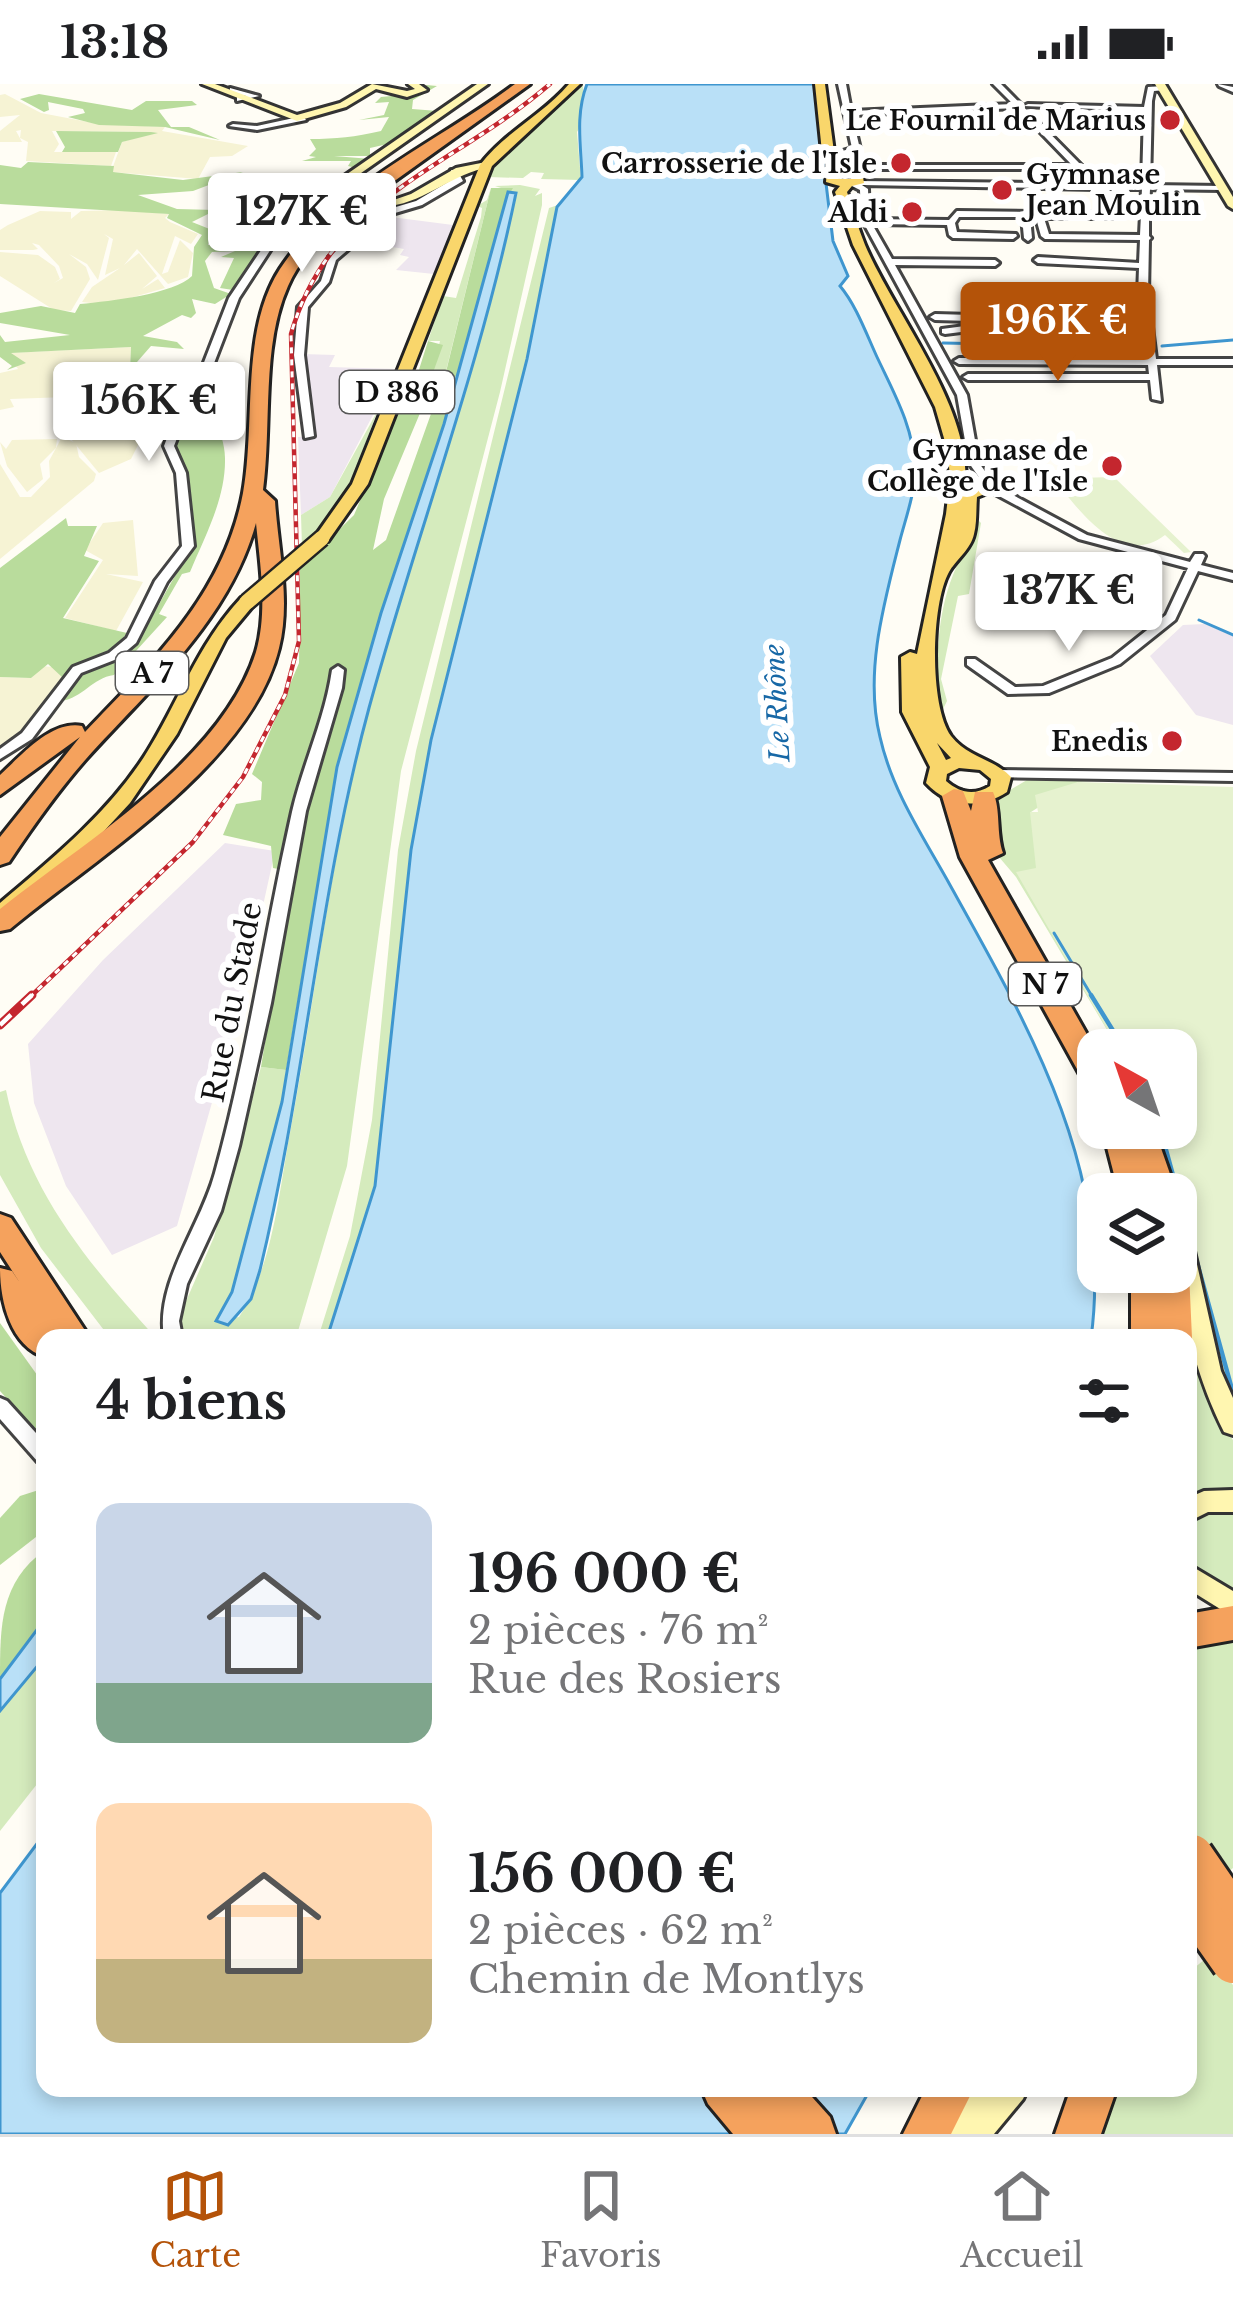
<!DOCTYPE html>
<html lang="fr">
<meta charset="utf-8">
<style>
body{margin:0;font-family:"Libre Baskerville",serif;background:#f6f6f6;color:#202124;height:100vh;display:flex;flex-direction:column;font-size:45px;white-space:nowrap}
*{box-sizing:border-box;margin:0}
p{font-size:39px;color:#757577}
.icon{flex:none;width:66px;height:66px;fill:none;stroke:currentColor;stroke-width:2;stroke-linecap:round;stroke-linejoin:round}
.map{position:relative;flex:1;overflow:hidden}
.details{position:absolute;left:36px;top:1245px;width:1161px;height:768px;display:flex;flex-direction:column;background:#fff;border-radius:24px;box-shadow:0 6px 18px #0003}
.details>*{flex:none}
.needle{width:78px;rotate:320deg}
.controls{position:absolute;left:1077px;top:945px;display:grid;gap:24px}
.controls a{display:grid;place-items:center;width:120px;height:120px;border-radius:24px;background:#fff;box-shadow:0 6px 18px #0003;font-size:60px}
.price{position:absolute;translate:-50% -102px;padding:0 27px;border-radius:12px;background:#fff;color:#222;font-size:39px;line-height:78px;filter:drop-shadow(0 3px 6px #0008)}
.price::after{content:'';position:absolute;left:50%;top:72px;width:36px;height:27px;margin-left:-18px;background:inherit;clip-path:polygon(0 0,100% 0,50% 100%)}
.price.current{background:#b45309;color:#fff}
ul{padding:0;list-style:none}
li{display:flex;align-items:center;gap:36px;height:300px;padding:0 60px}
li span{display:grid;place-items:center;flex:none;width:336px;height:240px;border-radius:24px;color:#555}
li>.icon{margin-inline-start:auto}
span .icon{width:144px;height:144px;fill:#fffc;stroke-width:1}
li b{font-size:51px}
h2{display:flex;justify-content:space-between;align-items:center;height:144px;padding:0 60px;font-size:51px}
.status{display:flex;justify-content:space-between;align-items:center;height:84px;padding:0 60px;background:#fff;direction:ltr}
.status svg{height:33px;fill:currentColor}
.menu{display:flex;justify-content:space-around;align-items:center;height:168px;border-top:3px solid #e0e0e0;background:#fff;font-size:33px;color:#757577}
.menu a{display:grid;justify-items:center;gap:6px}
.menu .current{color:#b45309}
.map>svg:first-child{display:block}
.industrial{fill:#eee6ef}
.farmland{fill:#f6f3d4}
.green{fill:#d5ebbd}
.forest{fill:#b9dc9c}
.pitch{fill:#e6f2cf}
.water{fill:#b9e0f7;stroke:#3f96cf;stroke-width:3}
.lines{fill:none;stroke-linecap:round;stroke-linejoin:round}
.stream-far1{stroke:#3f96cf;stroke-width:3}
.stream{stroke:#3f96cf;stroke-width:4.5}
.street-casing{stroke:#444;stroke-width:6}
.secondary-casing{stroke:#333;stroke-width:6}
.primary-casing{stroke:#222;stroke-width:6}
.highway-casing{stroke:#222;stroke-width:6}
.street{fill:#fff;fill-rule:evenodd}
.secondary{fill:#fff6b0;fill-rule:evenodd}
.primary{fill:#f9d66b;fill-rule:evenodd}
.highway{fill:#f5a25d;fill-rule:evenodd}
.rail-far1-casing{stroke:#c4262e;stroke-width:4.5}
.rail-casing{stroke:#c4262e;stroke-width:9}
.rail-far1{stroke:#fff;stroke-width:3;stroke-dasharray:6;stroke-linecap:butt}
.rail{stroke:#fff;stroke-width:4.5;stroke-dasharray:15;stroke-linecap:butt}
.secondary-bridge-casing{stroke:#333;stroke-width:14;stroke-linecap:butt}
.primary-bridge-casing{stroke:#222;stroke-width:20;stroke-linecap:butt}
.highway-bridge-casing{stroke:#222;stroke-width:48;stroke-linecap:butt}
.secondary-bridge{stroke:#fff6b0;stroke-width:10}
.primary-bridge{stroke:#f9d66b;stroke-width:15}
.highway-bridge{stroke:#f5a25d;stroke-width:42}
.poi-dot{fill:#c4262e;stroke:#fff;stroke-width:4.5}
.labels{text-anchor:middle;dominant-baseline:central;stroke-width:12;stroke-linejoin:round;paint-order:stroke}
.far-poi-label{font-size:27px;font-weight:bold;fill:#111;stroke:#fff;text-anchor:end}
.shield{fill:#fff;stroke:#585858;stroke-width:3}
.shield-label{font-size:27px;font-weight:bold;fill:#111}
.far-water-label{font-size:27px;font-style:italic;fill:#1768a6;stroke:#fff}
.street-label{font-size:30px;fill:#111;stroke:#fff}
</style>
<div class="status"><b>13:18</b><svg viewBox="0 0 49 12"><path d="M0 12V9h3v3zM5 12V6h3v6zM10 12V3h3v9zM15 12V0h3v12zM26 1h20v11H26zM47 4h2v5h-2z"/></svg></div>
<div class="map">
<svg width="1233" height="2050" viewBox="0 0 1233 2050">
<rect width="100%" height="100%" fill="#fffdf5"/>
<g class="industrial">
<path d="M391,133l62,8 -19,49 -38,-4 13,-13 -9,-2 4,-6 -46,-8z"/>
<path d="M302,270l33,1 -6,12 68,2 -67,128 -29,18 -3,-78 14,-1z"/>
<path d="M1205,540l28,12v89l-37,-10 -46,-59 33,-31z"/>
<path d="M225,759l50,8 -18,82 -9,3 -3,9 9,4 -3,16 -74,261 -65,29 -46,-69 -32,-83 -6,-59 75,-84z"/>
</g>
<g class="farmland">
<path d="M5,10l36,19 58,11 66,3 -3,4 86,15 -16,10 -22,1 -12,22 -87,-7 11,-30 31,-10 -101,-1 7,13 -5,8h62l-5,14 -85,-5 2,-19 -8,-4 1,-8 -5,1 6,11h-22v-11l20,-16 -20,2v-22z"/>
<path d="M124,126l45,4 -4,4 5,4 28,12 -7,10 -16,-8 -13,38 6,-2 12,-32 13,13 -5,24 -20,7 -31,-35 -13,16 15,-12 18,23 -15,13 16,-10 7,9 -59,17 -24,-3 10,-15 28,-19 -15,7 8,-36 -9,-5 5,4 -11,42 -11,-16 -18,-10 17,13 4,12 -19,32 -17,-1 -54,-34v-24l38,3 17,12 5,12 -6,4 9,-5 -4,-12 -20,-21 -7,-2 6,6 -5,1h-33v-20l8,-5 32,-14 31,1v7l10,-8z"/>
<path d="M131,263l-1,23 -19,15 -40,5 -4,7 -57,2 4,8 -14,3v-37l18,-4 -11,-16z"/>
<path d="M177,294l12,9 -23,39 -13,11 -7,1 -45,-41 20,2z"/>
<path d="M71,317l17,1 40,24 11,17 -8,16 -32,14 -41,-50 -1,-13z"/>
<path d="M62,353l14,6 3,14 17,17 -2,7 -94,78v-95l20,33h11l19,-20 -1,-16z"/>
<path d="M57,355l-1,9 -16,16 3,15 -16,13 -20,-26 -7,-24 6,7 6,-9z"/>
<path d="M133,436l5,56 -32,-2 37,8 -27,49 -51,-13 38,-58 -18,-10 18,-27z"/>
<path d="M42,582l10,1 11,11 -20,35 -43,38v-74l31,1z"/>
</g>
<g class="green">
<path d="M583,0l1,36 -7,12 4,48 -40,-1 3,-6 -13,-1 -8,6 -35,-1 26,-37z"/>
<path d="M520,101l20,4 -5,7 7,-3v12l-42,187 -99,379 -54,395 -51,172h-115l-1,-23 34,-78 47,-170 25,3 -4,32 -50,190 -16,29 23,-4c34,-50 40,-126 51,-184 26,-141 42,-284 78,-422 43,-165 102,-326 143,-492l5,-26 -21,-7z"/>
<path d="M491,104l-46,187 14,1 -4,11 -25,-9 10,-37h-12l15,-45 13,2 25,-81 1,-9 -5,-2 10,-6z"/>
<path d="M558,121l-31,154 -96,381 -20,110 -36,336 -48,152h-9l32,-102 22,-116 26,-270 18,-99 133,-543z"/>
<path d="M198,281l-4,4 5,10 -13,15 2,-7 -11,-9 -21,17 -83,3c13,-15 38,-7 57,-13 25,-8 40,-20 68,-20z"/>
<path d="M378,326l-36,95 -40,42 -1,-32 29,-18z"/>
<path d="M973,431l8,8 -12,71 -11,2 -17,83 6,22 -7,14c-5,-44 -4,-98 13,-140 10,-25 21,-33 20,-60z"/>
<path d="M1032,693l62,4 -16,1 -47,30 88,238 -103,-173 -23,-27 -3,-48z"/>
<path d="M6,1006c21,101 82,173 150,248h-46l-69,-90 -41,-73v-83z"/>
<path d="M1196,1265l24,73 13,18v54l-45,7v-150z"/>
<path d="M1233,1424v92l-43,-35 -2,-42 19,-13z"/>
<path d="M1233,1549v235l-15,12 -30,-56v-179z"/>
<path d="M45,1573v117l-45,57v-120z"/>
<path d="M1210,1871l23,30v149h-134l11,-46h78v-115z"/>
</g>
<g class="forest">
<path d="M426,1l11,1 -24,14 -1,9 26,2 -46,32 -22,5v8h-36l37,3 -11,10 -12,-3 3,-5h-49l14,-4 -7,-1 7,-7 -6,-10c26,0 45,-2 71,-8l8,-14 -30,3 25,-5 5,-13 -14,1 6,-6 41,-4z"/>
<path d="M39,10l93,16 14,-9h46l5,4 -39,5 13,17h18l31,13 -55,-13 -66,-2 -31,-8 17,-4 -2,-4 -35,-7 1,8 -5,2 -24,-13z"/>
<path d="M56,47l95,1 7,1 -36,9 -4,10h-56l3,-5z"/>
<path d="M28,78l86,4 -1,6 70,8 60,-8 -50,19 -55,4 39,14 39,1 -24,12 20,8 -4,15 57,-2 -32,47 -13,-2 14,-30 -13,-1 14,-6 -23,1 -7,9 9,27 17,6 -16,10 -23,-5 4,14 -5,5 -9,-3 -39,21 34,6 7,7 -33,-3 -21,24 1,-23 -120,6 15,10 -19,7 5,-4 -12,-9v-22l5,7 65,-7 -70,-12v-10l41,-7 34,7 5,-9c31,-3 94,-10 112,-28l2,-29 8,-12 -35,-17 2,-4 -169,-10v-39l21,3z"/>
<path d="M491,104h22l-9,15 -45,173h-14z"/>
<path d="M428,257l15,4 -12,33 24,9 -118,380 -51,303 -25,-3 32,-195 -20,-4 -2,-22 -48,-11 13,-31 25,-4 1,-18 -10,-8 47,-111 1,-95 54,-53 56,-133 6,-1 8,9 -1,16 -39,93 -11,51 13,-10 46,-129 2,-18 -17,-17z"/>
<path d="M229,291l-3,33 -6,2c-4,19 5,30 5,48 1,40 -20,78 -35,114l-8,2 -23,40 8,3 -53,58c-22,3 -31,23 -53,26 24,-43 49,-28 72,-56 24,-30 36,-66 61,-96l-8,-79 -12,-25c14,-24 19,-46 36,-69z"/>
<path d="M66,434l2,8h29l-13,30 15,5 -36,57 64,15 -14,18 -50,27 -15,-14 -17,14 -31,-1v-109z"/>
<path d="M0,1239l45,63v55l-45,-50z"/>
<path d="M45,1404v42l-45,35v-47l20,-22z"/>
<path d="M45,1466v69l-45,60c0,-53 0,-97 45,-129z"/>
</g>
<g class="pitch">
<path d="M1114,393l77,75 -7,1 -19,-18c-40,31 -77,-14 -101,-43l13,-14z"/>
<path d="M1078,698l155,5v624l-79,-283h22v-78h-57l-103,-178 20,-4 -6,-56h8l-3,-17z"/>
</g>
<g class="water">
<path d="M587,0h227l19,157 15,35 -8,10c16,19 26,47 37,71 17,36 37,71 38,112 0,24 -9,48 -15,71 -16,63 -36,133 -20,197 12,54 44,101 70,148 78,140 164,287 141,453h-764l48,-152 36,-336 20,-110 96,-381 30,-152 25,-30c-1,-32 -7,-62 5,-93z"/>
<path d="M508,108l8,1c-36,175 -100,343 -147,515 -50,184 -64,376 -109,562l-9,29 -23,26 -12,-4 16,-29 50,-190 55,-335 44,-154 63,-189z"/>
<path d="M45,1535v38l-45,54v-32z"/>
<path d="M45,1749v255h826l-26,46h-845v-241z"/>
</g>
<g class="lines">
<g class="stream-far1">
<path d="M943,259l200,4"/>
<path d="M1162,262l71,-6"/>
<path d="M1199,536l34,15"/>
<path d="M1054,849l39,65"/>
</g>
<g class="stream">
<path d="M1091,911l34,55"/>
<path d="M1160,1044l73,265"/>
</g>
<g class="street-casing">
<g id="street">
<path d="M838,0h8l5,27 162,-7 -20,-20h8l86,87 -4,2 -6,-4h-224l3,-4h216l-55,-57 -165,7 8,34 -24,8v-4l16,-5z"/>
<path d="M1218,0l15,3v5l-14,-6z"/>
<path d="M1163,2l3,4 -12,1 -2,10 -2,84 72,1 4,2 -4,2 -72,-1 -1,22 3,3 -3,2v20l2,2 -2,2 -1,55 8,64h77v6h-76l4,36 -9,-2 -2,-19h-182l-5,-3 5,-3h181l-1,-9 -189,-1 -5,-3 5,-3 188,1 -4,-27 -150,-4 -48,6 -3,-1v-4l38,-5 -9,-3 -36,-1 -5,-3 5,-3 37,1 22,7 148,4 -4,-31 1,-27 -101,-5 -4,-3 4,-3 101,6 1,-23 -95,-1 -4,-3 -5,-18 -6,-1 2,21 -4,3 -4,-3 -2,-21h-63l-4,6 2,9 59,2 1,2 -4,3 -60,-1 -4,-3 -2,-10 -75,-1 20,35 103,1 4,3 -4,3 -100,-1 72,130 12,68 17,23 91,49 103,27 5,-8h8l2,2 -4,9 32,8v7l-35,-9 -23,49 -55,44 -71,29 -41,1 -41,-29v-6h8l40,28 28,-1 69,-28 54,-43 22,-47 -109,-29 -91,-49 -19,-27 -12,-68 -96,-177 -1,-28 -10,-5 8,-4 284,3 2,-73 -120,-5 4,-2 116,3 4,-20zM862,101l235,4 44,25 -1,21 -91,-1 -5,-16h73l-3,-13 -4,-2 -4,2 3,8 -152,-2 -8,9 -80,-1 -1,-30zM1107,105h35l-1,18z"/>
<path d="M230,4l29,8 -22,5v-4l9,-1 -16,-4z"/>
<path d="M303,32l3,4 -49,10 -28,-4 4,-2 24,2z"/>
<path d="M451,86h6l6,11 -41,24 -27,8 -38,29 -21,18 -7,22 -21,25 -4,48 10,81 -9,2 -11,-83 4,-48 23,-26 8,-24 22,-19 38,-29 27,-8 39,-23z"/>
<path d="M324,108l7,2 -45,32 -47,72 -33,86 -15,18 -17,44 12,27 8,73 -27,36 -31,61 -19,16 -36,14 -49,66 -32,20v-10l22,-16 51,-66 36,-14 18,-15 28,-57 27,-35 -6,-73 -12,-27 17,-45 15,-18 33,-85 51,-76z"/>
<path d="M338,582l6,4 -2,18 -36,123 -35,192 -32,143 -18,65 -34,73 -8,37 3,17h-18c-9,-56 36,-110 51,-165 33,-119 50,-241 77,-361 11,-48 33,-93 40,-142z"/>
<path d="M998,686l235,3v8l-240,-4 -2,-3z"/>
<path d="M0,1314l7,3 38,42v21l-7,-2 -38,-43z"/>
</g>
</g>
<g class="secondary-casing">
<g id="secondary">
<path d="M202,0h13l82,31 43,-12 32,-19 35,7 8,-2 -7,-5h11l8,6 -20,7 -31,-8 -30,18 -49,14z"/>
<path d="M477,0h11l-154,108 1,5 -11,-3v-4z"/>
<path d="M1155,0h10l68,113v12l-5,-3z"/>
<path d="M486,78l4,5c-37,6 -63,34 -100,39l-5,-3 26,-9 45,-26z"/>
<path d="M1176,1128l8,2 3,6 34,151 12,27v37l-9,-3c-35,-70 -48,-143 -48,-220z"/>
<path d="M1233,1406v22h-25l-20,10v-24l16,-7z"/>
<path d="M1188,1480l45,27v26l-45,-28z"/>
<path d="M966,2004h62l-5,11 -29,35h-65l4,-12z"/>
</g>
</g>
<g class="primary-casing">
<g id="primary">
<path d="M569,0h11l-88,82 -124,318 -40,57h-12l-2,-3 38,-54 128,-319c25,-33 63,-50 89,-81z"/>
<path d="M815,0h10l9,68 6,8 21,6 3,17 -12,3 -5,6c6,18 11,36 18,53 31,72 109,164 100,245l27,-7 8,5 -23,9c-1,12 0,26 -3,37 -3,15 -19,27 -25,38 -18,32 -20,134 2,164 17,22 42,22 60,41l-4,15c-27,18 -59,15 -81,-9l4,-16 -28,-55 -1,-55 9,-5 7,2 29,-140 4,-34 -2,-28 -13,-45 -82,-162 -18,-53 5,-6 -14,-4 2,-22 -6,-8zM839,83l11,2 1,10h-13zM937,659l14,15 -5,2zM959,684l21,2 11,9 -1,7c-16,10 -30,7 -44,-5l1,-7z"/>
<path d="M247,513l9,5 -30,36 -49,96 -47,69 -38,41 -84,75 -8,2v-18c52,-44 106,-88 144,-146 34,-53 53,-112 97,-159z"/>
</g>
</g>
<g class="highway-casing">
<g id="highway">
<path d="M515,0h15l-190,136c-20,20 -41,40 -52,66 -27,60 -16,139 -25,204l12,11c3,47 16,100 4,147 -28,115 -182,209 -269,281l-10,2v-22c85,-68 222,-149 256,-257 12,-41 4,-88 0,-129 -27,97 -105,164 -170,236 -29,33 -53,67 -77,103l-9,3v-28l80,-100 -80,58v-20c21,-19 51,-55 82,-49l3,6c68,-71 139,-138 158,-239 13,-70 -3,-162 37,-224 55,-84 157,-126 235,-185z"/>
<path d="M954,705l9,2 8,20 4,-19h18c8,18 3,41 10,61l-15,7 110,194v36l-15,-10 -123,-223 -18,-61z"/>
<path d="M1102,1044h52l23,66 -1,1 -57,-1z"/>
<path d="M0,1130l11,4 79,120h-45v19c-35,-11 -45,-57 -45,-89l12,3 8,12 -20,-31z"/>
<path d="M1176,1177l13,11 3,66 -4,7v-7h-57v-66h45z"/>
<path d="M1233,1522v34l-45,8v-34z"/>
<path d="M701,2004h103l26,29 6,17h-103l-25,-30z"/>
<path d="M926,2004h48l-23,46h-48z"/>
<path d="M1071,2004h46l-16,46h-46z"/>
</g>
</g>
<use href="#street" class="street"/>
<use href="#secondary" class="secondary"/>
<use href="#primary" class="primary"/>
<use href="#highway" class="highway"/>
<g class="rail-far1-casing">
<path id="rail-far1" d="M29,914l164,-156 50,-65 42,-82 14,-54 -8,-307c39,-137 160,-165 259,-250"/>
</g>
<g class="rail-casing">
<path id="rail" d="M0,941l32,-30"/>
</g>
<use href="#rail-far1" class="rail-far1"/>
<use href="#rail" class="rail"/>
<g class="secondary-bridge-casing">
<path id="secondary-bridge" d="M331,111l59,8"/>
</g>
<g class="primary-bridge-casing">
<path id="primary-bridge" d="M247,518l75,-64"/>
</g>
<g class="highway-bridge-casing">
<g id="highway-bridge">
<path d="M1192,1772l41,60"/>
<path d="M1188,1814l45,64"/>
</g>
</g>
<use href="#secondary-bridge" class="secondary-bridge"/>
<use href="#primary-bridge" class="primary-bridge"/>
<use href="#highway-bridge" class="highway-bridge"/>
</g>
<g class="poi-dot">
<circle cx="1170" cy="36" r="12"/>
<circle cx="901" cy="79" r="12"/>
<circle cx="1002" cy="106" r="12"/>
<circle cx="912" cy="128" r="12"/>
<circle cx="1112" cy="382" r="12"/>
<circle cx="1172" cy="657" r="12"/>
</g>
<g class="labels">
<g class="far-poi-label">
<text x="1146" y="36">Le Fournil de Marius</text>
<text x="877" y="79">Carrosserie de l'Isle</text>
<text x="1026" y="90" text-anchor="start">Gymnase<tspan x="1026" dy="31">Jean Moulin</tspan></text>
<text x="888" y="128">Aldi</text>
<text x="1088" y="366">Gymnase de<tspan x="1088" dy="31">Collège de l'Isle</tspan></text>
<text x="1148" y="657">Enedis</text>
</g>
<g class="shield">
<rect x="340" y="287" width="114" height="42" rx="9"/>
<rect x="116" y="568" width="72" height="42" rx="9"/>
<rect x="1009" y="879" width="72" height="42" rx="9"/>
</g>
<g class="shield-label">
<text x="397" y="308">D 386</text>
<text x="152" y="589">A 7</text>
<text x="1045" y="900">N 7</text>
</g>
<g class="far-water-label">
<text transform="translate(777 619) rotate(-93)">Le Rhône</text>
</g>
<g class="street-label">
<text transform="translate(232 918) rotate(-79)">Rue du Stade</text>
</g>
</g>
</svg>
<div class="controls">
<a><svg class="needle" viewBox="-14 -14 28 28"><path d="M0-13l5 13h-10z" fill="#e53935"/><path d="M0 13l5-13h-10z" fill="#757577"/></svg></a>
<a><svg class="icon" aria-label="layers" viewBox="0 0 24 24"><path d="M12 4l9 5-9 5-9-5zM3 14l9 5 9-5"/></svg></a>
</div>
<b class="price" style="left:302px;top:191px">127K €</b>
<b class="price current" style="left:1058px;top:300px">196K €</b>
<b class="price" style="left:149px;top:380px">156K €</b>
<b class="price" style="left:1069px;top:570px">137K €</b>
<section class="details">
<h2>4 biens<svg class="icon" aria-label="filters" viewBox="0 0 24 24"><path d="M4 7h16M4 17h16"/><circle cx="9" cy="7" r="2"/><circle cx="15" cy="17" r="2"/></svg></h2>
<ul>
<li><span style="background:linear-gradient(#c9d6e8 75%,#7fa58c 0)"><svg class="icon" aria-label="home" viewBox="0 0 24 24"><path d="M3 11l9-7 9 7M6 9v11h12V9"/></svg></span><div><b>196 000 €</b><p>2 pièces · 76 m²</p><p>Rue des Rosiers</p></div></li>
<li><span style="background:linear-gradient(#ffd9b3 65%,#c2b280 0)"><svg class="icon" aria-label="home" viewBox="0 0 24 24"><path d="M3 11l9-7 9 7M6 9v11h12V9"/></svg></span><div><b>156 000 €</b><p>2 pièces · 62 m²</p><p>Chemin de Montlys</p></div></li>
</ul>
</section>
</div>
<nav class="menu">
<a class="current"><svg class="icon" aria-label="map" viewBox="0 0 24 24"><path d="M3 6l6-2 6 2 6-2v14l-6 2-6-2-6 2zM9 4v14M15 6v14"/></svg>Carte</a>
<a><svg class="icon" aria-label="saved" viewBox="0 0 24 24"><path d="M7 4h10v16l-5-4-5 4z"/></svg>Favoris</a>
<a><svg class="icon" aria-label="home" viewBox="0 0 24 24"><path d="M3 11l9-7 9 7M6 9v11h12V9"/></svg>Accueil</a>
</nav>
